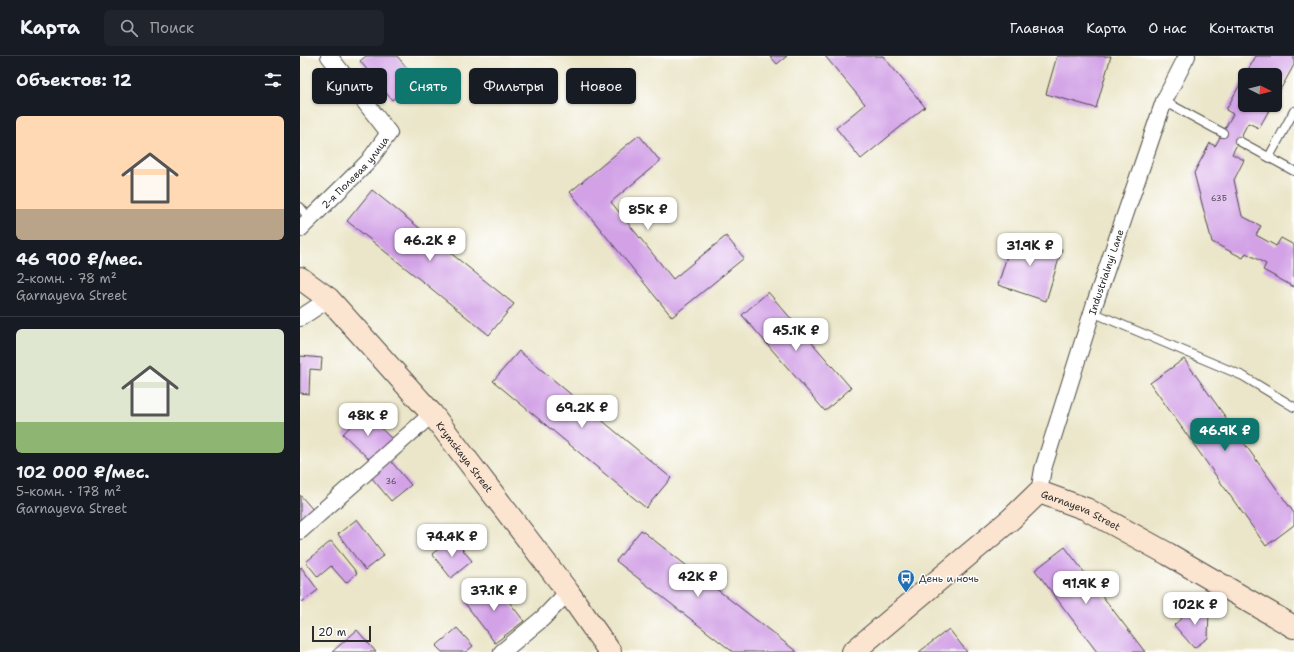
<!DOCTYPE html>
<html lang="ru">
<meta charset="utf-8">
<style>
body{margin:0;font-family:"Shantell Sans",sans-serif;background:#20242c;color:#f1f3f6;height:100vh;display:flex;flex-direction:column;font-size:15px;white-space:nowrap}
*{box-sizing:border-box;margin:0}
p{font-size:13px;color:#9ea1a6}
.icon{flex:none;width:22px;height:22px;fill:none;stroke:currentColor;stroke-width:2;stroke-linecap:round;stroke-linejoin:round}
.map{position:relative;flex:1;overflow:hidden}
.details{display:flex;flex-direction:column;background:#171b24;width:300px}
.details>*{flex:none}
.banner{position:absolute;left:12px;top:12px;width:380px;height:36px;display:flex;gap:8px}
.needle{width:26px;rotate:96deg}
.buttons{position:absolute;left:938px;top:12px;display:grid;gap:8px}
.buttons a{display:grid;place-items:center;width:44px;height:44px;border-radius:6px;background:#171b24;box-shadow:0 1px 3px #0004;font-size:20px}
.scale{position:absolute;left:12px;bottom:10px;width:59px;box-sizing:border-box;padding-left:4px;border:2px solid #2b2b2b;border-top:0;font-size:11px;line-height:14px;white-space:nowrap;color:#2b2b2b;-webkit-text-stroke:3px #fff;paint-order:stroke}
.price{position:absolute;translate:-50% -34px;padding:0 9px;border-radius:8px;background:#fff;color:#222;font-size:13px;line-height:26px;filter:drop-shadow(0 1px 2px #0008)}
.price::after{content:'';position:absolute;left:50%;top:24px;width:12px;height:9px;margin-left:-6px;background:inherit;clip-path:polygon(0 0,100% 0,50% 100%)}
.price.active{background:#0f766e;color:#fff}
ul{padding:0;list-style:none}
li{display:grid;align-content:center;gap:8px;height:212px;padding:0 16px}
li+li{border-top:1px solid #363941}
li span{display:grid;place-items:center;height:124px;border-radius:6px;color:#555}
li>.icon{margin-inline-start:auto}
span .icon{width:72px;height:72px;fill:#fffc;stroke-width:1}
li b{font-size:17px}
h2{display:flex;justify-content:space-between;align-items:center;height:48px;padding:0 16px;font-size:17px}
.pill{padding:0 14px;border-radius:6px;background:#171b24;box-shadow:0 1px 3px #0004;font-size:14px;line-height:36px}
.pill.active{background:#0f766e;color:#fff}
header{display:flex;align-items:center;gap:24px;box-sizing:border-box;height:56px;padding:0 20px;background:#171b24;border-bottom:1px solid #363941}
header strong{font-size:19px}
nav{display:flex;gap:22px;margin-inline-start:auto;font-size:14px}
.search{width:280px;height:36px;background:#20242c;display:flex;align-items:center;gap:10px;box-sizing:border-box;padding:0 14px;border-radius:6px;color:#9ea1a6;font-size:15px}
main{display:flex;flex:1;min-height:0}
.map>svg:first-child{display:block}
.building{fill:#d2a1e6}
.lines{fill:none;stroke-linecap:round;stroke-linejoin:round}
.lane-casing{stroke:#484743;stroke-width:10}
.street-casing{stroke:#484743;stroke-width:18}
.secondary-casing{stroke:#484743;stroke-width:24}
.lane{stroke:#fff;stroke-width:8}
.street{stroke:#fff;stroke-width:16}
.secondary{stroke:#fce5d0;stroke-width:22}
.labels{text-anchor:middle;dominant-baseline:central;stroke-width:3;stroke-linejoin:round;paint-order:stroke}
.number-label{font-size:8px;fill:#55485a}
.street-label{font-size:10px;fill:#2b2b2b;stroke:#fff}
.poi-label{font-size:10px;fill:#2b2b2b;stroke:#fff;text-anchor:start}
</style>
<header>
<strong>Карта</strong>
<div class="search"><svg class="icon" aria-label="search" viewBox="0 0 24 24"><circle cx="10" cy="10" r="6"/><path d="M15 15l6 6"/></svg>Поиск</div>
<nav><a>Главная</a><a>Карта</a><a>О нас</a><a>Контакты</a></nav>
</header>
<main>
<section class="details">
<h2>Объектов: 12<svg class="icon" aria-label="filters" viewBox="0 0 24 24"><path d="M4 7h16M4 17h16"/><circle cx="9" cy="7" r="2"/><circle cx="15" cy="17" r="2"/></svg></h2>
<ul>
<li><span style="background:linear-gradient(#ffd9b3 75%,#b9a48a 0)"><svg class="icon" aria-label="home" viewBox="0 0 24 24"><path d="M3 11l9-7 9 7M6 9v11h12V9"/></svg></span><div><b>46 900 ₽/мес.</b><p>2-комн. · 78 m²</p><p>Garnayeva Street</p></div></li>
<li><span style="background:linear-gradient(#dfe7d0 75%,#8fb573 0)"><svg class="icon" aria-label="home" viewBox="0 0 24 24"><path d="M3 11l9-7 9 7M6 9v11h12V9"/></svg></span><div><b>102 000 ₽/мес.</b><p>5-комн. · 178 m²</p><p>Garnayeva Street</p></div></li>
</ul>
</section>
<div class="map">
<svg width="994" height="596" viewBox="0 0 994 596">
<rect width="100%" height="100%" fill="#fff"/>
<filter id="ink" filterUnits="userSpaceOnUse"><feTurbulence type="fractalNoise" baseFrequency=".025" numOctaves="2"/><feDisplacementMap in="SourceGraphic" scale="8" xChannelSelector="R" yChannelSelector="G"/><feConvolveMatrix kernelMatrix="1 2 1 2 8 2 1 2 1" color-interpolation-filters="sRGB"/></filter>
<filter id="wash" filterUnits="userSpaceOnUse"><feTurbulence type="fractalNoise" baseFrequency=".012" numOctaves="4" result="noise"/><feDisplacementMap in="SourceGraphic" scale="16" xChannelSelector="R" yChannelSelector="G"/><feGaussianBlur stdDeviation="0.9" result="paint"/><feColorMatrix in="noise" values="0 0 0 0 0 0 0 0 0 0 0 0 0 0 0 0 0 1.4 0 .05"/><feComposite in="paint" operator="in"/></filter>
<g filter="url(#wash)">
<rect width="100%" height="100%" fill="#ebe6c9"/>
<g id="blocks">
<g class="building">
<path d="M66,0h31l20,24 -25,20 -32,-39z"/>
<path d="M470,0h17l-10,8z"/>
<path d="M525,0h58l42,51 -64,52 -25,-31 29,-24z"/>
<path d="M757,0h54l-15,52 -50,-14z"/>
<path d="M956,0h38v9l-19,34v-24h-30z"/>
<path d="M945,19v30h27l-13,23 -11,-5 -16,31 12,6 -10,20 8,36 19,10 -5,9 20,11 5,-8 13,7v42l-31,-17 3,-6 -20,-11 -3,5 -31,-16 -18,-69 16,-30 5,3 18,-32 -7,-4z"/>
<path d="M339,79l21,26 -49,41 62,77 53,-43 18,22 -72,59 -102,-125z"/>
<path d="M72,134l142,114 -25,31 -142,-114z"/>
<path d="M714,177l48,16 -16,52 -48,-16z"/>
<path d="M468,236l83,96 -26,23 -83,-96z"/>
<path d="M219,295l152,127 -25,30 -153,-127z"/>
<path d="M0,300l22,2 -1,12 -11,-1 -1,25 -9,-1z"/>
<path d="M884,303l110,154v12l-28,21 -116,-163z"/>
<path d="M64,356l30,29 -22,21 -29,-28z"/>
<path d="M90,404l21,25 -20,16 -20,-24z"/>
<path d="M0,439l15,17 -15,13z"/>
<path d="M57,463l27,36 -19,15 -27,-36z"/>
<path d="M341,474l156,122h-64l-117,-91z"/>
<path d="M153,482l19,23 -21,17 -19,-24z"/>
<path d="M31,485l26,32 -11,10 -15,-17 -13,11 -12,-15z"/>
<path d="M765,491l80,105h-48l-62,-82z"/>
<path d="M1,511l17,23 -16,12 -2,-3v-31z"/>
<path d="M192,524l32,41 -29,22 -31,-41z"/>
<path d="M896,549l13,6 -1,27 -14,10 -20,-23z"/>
<path d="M157,572l16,18 -7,6h-24l-6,-6z"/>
<path d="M649,573l18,23h-48z"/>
<path d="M57,574l19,22h-44z"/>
</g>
</g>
</g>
<g filter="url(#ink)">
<use href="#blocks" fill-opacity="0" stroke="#484743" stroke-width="1"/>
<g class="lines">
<g class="lane-casing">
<g id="lane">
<path d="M864,45l59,32"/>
<path d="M939,85l55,30"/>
<path d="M969,101l25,-46"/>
<path d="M0,151l10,12"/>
<path d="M792,256l151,64 51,31"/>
</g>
</g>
<g class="street-casing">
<g id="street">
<path id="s1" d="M0,173l68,-67 21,-29 -60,-77"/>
<path d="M0,262l29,-19"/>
<path id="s2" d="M739,436l4,-23 52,-166 69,-202 23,-45"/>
<path d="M0,475l132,-117"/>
<path d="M202,596l41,-34 25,-26"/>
</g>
</g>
<g class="secondary-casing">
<g id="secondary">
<path id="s3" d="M0,222l29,21 103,115 136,178 42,60"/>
<path id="s4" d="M553,596l158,-133 28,-27 47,17 82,45 126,73"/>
</g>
</g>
<use href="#lane" class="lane"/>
<use href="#street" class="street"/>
<use href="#secondary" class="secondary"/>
</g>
</g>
<defs>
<g id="bus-pin" transform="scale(0.9)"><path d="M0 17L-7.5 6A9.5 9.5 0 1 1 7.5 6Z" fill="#1f6fb2" stroke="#fff"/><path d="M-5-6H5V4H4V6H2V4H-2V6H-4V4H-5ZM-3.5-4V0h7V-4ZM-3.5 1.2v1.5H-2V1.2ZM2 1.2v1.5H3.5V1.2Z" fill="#fff"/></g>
</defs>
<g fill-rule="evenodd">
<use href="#bus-pin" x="606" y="522"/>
</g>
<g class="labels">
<g class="number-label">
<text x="919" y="142">63Б</text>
<text x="91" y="425">36</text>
</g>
<g class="street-label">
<text stroke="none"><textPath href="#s1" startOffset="79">2-я Полевая улица</textPath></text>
<text stroke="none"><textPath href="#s2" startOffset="230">Industrialnyi Lane</textPath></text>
<text stroke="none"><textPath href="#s3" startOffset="244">Krymskaya Street</textPath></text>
<text stroke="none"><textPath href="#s4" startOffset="291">Garnayeva Street</textPath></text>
</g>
<g class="poi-label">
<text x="619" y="522">День и ночь</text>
</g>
</g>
</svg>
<div class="buttons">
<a><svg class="needle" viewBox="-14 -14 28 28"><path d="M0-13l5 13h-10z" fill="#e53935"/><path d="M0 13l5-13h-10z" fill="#9ea1a6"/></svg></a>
</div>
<div class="scale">20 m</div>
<b class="price" style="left:348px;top:175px">85K ₽</b>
<b class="price" style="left:130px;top:206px">46.2K ₽</b>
<b class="price" style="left:730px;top:211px">31.9K ₽</b>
<b class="price" style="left:496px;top:296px">45.1K ₽</b>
<b class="price" style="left:282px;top:373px">69.2K ₽</b>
<b class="price" style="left:68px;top:381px">48K ₽</b>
<b class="price active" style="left:925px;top:396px">46.9K ₽</b>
<b class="price" style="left:152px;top:502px">74.4K ₽</b>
<b class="price" style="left:398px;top:542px">42K ₽</b>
<b class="price" style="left:786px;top:549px">91.9K ₽</b>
<b class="price" style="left:194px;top:556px">37.1K ₽</b>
<b class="price" style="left:895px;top:570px">102K ₽</b>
<div class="banner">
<a class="pill">Купить</a>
<a class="pill active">Снять</a>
<a class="pill">Фильтры</a>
<a class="pill">Новое</a>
</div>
</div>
</main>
